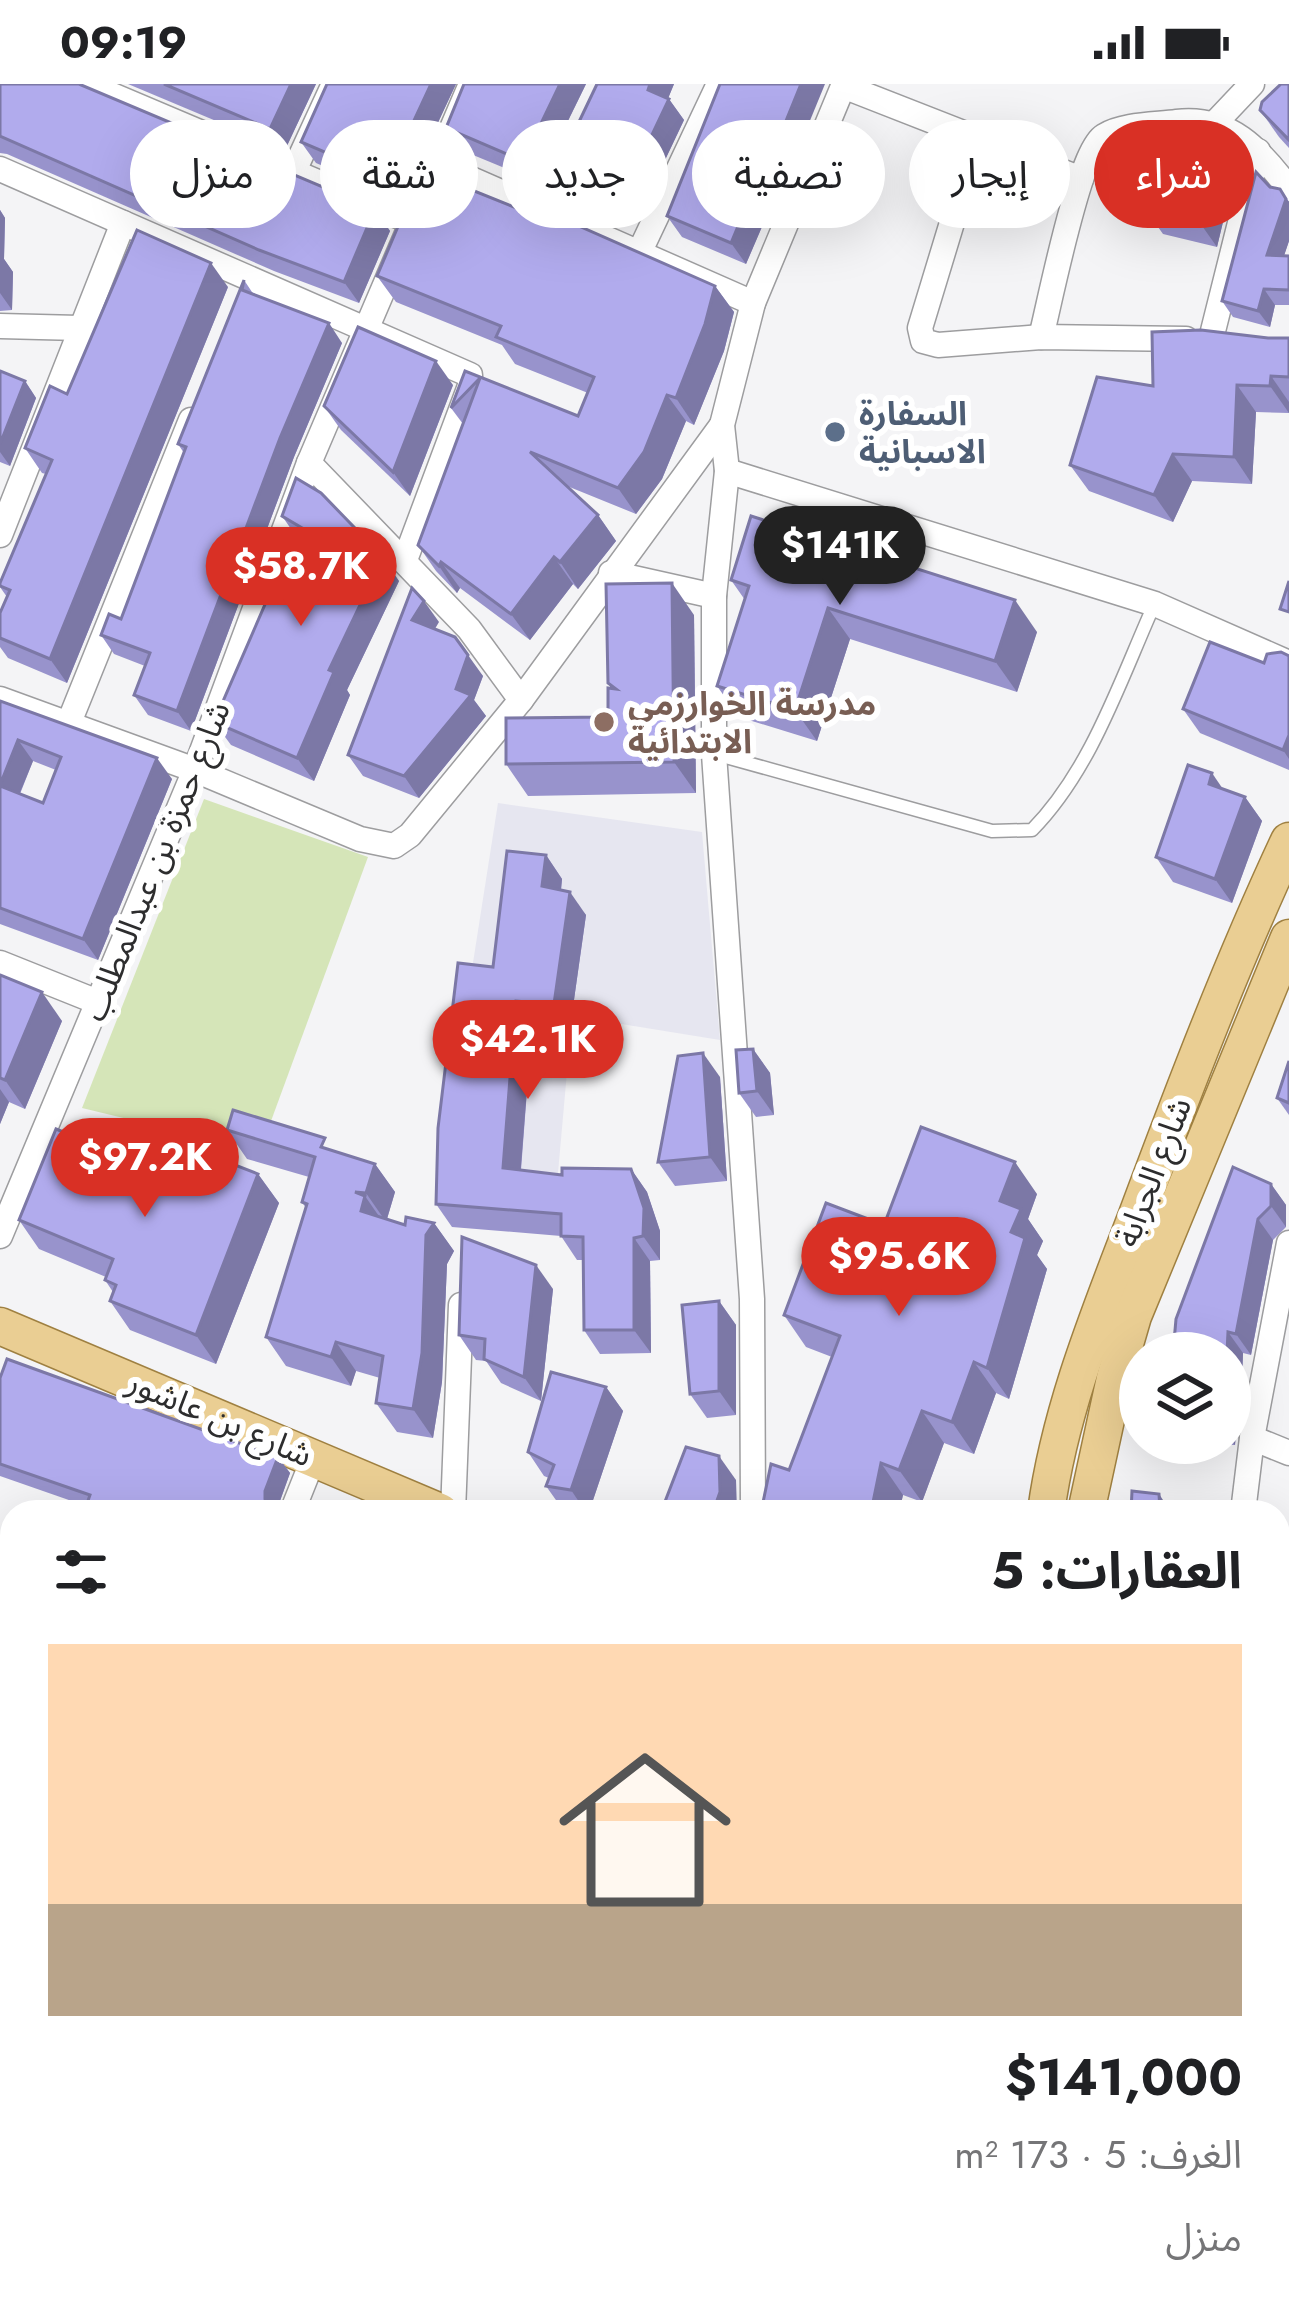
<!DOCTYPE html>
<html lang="ar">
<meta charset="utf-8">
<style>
body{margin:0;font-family:Jost,"Noto Sans Arabic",sans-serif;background:#f6f6f6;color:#202124;direction:rtl;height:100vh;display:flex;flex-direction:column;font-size:45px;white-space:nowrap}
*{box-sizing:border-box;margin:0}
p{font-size:39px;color:#757577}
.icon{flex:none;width:66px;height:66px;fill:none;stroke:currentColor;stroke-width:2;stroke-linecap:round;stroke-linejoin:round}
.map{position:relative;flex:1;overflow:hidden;direction:ltr}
.drawer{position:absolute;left:0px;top:1416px;width:1290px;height:807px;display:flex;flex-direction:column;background:#fff;border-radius:36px 36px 0 0;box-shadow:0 12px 48px #0002;direction:rtl}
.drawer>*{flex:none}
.guide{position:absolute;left:36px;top:36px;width:1218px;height:108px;direction:rtl;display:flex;gap:24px}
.fabs{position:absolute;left:1119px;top:1248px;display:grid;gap:24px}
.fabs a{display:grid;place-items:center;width:132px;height:132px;border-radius:50%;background:#fff;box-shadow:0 12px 48px #0002;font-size:60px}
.price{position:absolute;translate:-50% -102px;padding:0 27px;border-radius:42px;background:#d93025;color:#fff;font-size:39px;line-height:78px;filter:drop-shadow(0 3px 6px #0008)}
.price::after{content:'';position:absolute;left:50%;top:72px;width:36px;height:27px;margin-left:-18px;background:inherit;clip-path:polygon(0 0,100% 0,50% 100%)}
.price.selected{background:#222;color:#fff}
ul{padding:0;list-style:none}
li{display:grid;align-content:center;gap:24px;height:636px;padding:0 48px}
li+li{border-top:3px solid #e0e0e0}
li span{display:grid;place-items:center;height:372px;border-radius:0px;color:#555}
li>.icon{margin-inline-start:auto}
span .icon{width:216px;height:216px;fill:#fffc;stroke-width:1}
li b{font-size:51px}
h2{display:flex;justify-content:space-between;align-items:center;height:144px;padding:0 48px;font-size:51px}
.chip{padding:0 42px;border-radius:54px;background:#fff;box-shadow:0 12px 48px #0002;font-size:42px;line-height:108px}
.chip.selected{background:#d93025;color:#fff}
.status{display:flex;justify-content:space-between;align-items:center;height:84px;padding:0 60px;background:#fff;direction:ltr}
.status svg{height:33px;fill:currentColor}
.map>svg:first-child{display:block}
.built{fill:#e6e6f0}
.green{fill:#d5e5b8}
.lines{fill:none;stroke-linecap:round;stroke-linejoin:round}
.lane-casing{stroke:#9d9d9f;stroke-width:15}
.street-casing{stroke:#9d9d9f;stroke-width:27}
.primary-casing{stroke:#9f8041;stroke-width:39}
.lane{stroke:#fff;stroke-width:12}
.street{stroke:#fff;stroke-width:24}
.primary{stroke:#eace93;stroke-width:36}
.wall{fill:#9893cc;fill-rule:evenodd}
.shaded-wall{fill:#7c78a6}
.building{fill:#b1abed;stroke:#7c78a6;stroke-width:3}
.service-dot{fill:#5c6f8a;stroke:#fff;stroke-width:4.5}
.education-dot{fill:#8d6e63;stroke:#fff;stroke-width:4.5}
.labels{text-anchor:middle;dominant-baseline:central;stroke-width:12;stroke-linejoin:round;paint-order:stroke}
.service-label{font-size:33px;font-weight:bold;fill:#4e5e75;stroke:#fff;text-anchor:start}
.education-label{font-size:33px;font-weight:bold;fill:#785e54;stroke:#fff;text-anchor:start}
.street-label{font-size:33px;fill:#2d2d2e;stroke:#fff}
</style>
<div class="status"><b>09:19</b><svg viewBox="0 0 49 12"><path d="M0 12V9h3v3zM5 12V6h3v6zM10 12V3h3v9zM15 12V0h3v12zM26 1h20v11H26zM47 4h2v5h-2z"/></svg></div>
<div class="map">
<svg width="1289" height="2222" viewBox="0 0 1289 2222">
<rect width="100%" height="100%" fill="#f4f4f6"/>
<path class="built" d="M498,719l204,29 18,208 -148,-24 -15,168 -116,-17z"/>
<path class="green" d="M204,715l164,58 -108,294 -178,-43z"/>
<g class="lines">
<g class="lane-casing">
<g id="lane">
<path d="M715,670l277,77 40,-1c59,-60 88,-149 122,-225"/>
<path d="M1278,2028l11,2"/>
</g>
</g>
<g class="street-casing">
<g id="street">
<path d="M86,0l326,138"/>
<path d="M843,2l238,93"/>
<path d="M1216,38l36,-38"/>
<path d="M978,53l-58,191 3,13 15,4 103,-8 145,2"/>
<path d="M437,80l316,139"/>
<path d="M0,85l470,206v11l-65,174"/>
<path d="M293,89l41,-89"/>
<path d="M542,128l30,-63"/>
<path d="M640,167l79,-167"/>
<path d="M0,242l79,2"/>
<path d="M1041,253c9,-35 38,-186 63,-201 20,-12 51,-11 73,-14 52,-6 83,28 112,67"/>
<path d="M1211,255l47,-188"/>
<path d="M309,379l160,166 52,71"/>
<path d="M727,387l428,133 134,59"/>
<path d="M0,451l123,-312"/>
<path d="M611,489l103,23"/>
<path d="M0,615l195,71 165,69 34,7 16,-11 111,-135 201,-275"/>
<path d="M68,641l123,-305"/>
<path d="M0,879l100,40"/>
<path d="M0,1152l195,-466 114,-307 162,-379"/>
<path d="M1252,1354l37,-195"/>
<path d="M292,1428l22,-55"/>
<path d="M453,1428l8,-207"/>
<path d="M753,1428l-1,-213 -38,-545v-158l13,-125 -5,-46 31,-122 91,-219"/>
<path d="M1243,1428l9,-74 37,15"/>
<path d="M0,1578l12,4"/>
<path d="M0,2207l34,15"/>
<path d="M720,2211v11"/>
</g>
</g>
<g class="primary-casing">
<g id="primary">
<path d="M0,1242l440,186"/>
<path d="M1046,1428c14,-104 54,-200 91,-297 47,-126 95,-252 152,-374"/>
<path d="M1086,1428l29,-134 18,-62 156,-378"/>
<path d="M1278,1756l11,4"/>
<path d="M1031,2222l1,-11"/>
<path d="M1065,2222v-11"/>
</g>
</g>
<use href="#lane" class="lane"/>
<use href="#street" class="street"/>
<use href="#primary" class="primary"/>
</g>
<g class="wall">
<path d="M0,0l375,125 15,22 -31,72 -85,-32 -267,-117 -7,-1z"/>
<path d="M128,0h188l-31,66z"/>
<path d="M327,0h129l-36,77 -5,-2 -17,39 -82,-35 -15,-21z"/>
<path d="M464,0h122l-48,98 -77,-32 -15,-22z"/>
<path d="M597,0h77l-6,14 16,22 -47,99 -66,-28 -15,-21z"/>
<path d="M720,0l48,139 -4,-1 -18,42 -64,-27 -15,-21z"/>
<path d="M1289,0v64l-10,-11 -19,-27z"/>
<path d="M1210,66l17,24 -9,39 5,9 -6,25 -54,-13 -17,-24z"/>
<path d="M1270,103l10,2 9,13v39l-5,14 5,1v49h-14l-5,22 -37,-10 -11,-16z"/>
<path d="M0,126l5,8 -1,41 9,13 -1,38 -12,1z"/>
<path d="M421,133l294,69 19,26 -10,39 -30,74 -8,-4 -24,58 -26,35 -69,-28 31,29 18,26 -38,48 -5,-5 -43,56 -70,-52 -3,5 -21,-22 -18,-26 45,-121 -12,-16 14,-37 113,45 10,-23 -73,-29 -13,-19 -106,-43 -19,-26z"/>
<path d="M244,196l10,15 88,48 -48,114 -103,274 -43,-16 -14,-20 11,-29 -31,-12 -13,-19 20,-16 63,-166 -6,-9z"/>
<path d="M228,203l-161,396 -59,-25 -8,-11v-34l7,-16 -7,-10v-4l46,-109 -4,-1 -17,-25 42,-54z"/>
<path d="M1268,254h21v75l-33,-1 -4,72 -60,-3 -19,41 -84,-31 -19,-26 83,-79z"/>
<path d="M0,287l25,10 11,17 -26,68 -10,-4z"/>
<path d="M453,301l-43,111 -69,-66 -17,-24z"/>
<path d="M282,432l117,65 -52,109 3,5 -36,86 -83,-36 -17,-23 64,-126 30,-51 -10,-6z"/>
<path d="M731,496l306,52 -20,60 -167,-53 -33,102 -78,-24 -22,-31 28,-86z"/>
<path d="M694,531l2,178 -168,3 -22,-32 102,-47 4,-29 -4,-5z"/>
<path d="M439,538l-5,7 49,47 -9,24 12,16 -67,82 -56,-22 -15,-21z"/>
<path d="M1289,572v114l-89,-37 -17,-24 81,-46z"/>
<path d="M0,617l172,78 -74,181 -98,-36zM33,677l23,9 -13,33 -23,-9z"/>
<path d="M1223,705l22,8 17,24 -30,82 -59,-21 -17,-25z"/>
<path d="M546,771l16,24 -1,11 25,25 -16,113 -38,-3 -11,145 41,5 69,-6 16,23 13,39v29l-10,1 1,92 -51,1 -16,-24 -1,-70h-6l-16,-24 -109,-9 -16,-23 57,-237z"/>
<path d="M0,891l62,46 -37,88 -16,-7 -9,22z"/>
<path d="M753,965l17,24 4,42 -18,2 -17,-24z"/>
<path d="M1289,977v54l-12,-17z"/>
<path d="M720,993l7,104 -52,5 -17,-24z"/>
<path d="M227,1046l107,21 41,13 20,28 -8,27 18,6 29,-2 20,28 -7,13 -5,118 -9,56 -36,-6 -21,-29 4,-25 -24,-7 -5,15 -65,-20 -20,-29 40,-129 -4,-6 7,-25 -62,-18z"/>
<path d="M148,1083l110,7 21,29 -63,161 -86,-34 -20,-29 3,-9 -8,-12 1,-3 -67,-28 -20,-29z"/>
<path d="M1271,1100l15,21v22l-13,13 -22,115 -8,-2 -2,51h-3l-3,41 -52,-1 47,-1v-90h-57z"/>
<path d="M1037,1110l-9,25 15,22 -6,14 10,14 -38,130 -13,-6 -22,61 -30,-11 -22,59 -19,-7 -4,17h-138l28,-42 43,-113 -26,-10 -22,-32 100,-90z"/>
<path d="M553,1205l-12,112 -40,-18 -15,-22 -10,-1 -17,-25z"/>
<path d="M719,1217l17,24v90l-29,3 -17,-24z"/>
<path d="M0,1294l278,79 12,16 -14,39h-192l2,-6 -86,-30z"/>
<path d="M606,1303l17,24 -34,101 -26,-2 -17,-24 3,-8 -5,-2 -16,-24z"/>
<path d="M12,1440v107l-12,-4v-71z"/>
<path d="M1289,1501v119h-2l-9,-13v-75h5z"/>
<path d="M0,1730l12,5v102l-6,-9 -6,-2z"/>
<path d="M1278,1770l11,4v213l-11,-4z"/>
<path d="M0,1884l12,2v121l-12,-5z"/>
<path d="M0,2026l12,4v160l-12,-4z"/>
<path d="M1278,2029l11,3v69l-11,-2z"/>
<path d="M740,2211h138l-99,11 -33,-2z"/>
<path d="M1158,2211h81l-2,11h-71z"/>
</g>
<g class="shaded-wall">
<path d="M291,0h25l-31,66 -15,-21z"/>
<path d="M431,0h25l-36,77 -15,-21z"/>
<path d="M560,0h26l-48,98 -15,-21z"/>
<path d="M650,0h24l-11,27 -15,-21z"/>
<path d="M801,0h24l-57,139 -15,-21z"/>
<path d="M669,15l15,21 -47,99 -15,-21z"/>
<path d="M400,54l15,21 -17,39 -15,-21z"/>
<path d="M1210,66l17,24 -9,39 5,9 -6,25 -17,-24 -1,-27z"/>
<path d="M1280,105l9,13v39l-10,30 -12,-16z"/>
<path d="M749,116l15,22 -18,42 -15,-21z"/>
<path d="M375,125l15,22 -31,72 -15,-21z"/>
<path d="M0,126l5,8 -1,41 9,13 -1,38 -12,-17z"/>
<path d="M211,179l17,24 -161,396 -17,-24z"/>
<path d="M715,202l19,26 -10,39 -30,74 -18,-27z"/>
<path d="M1264,205l11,16 -5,22 -12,-16z"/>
<path d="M329,239l13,20 -48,114 -103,274 -14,-20 103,-273z"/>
<path d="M436,277l17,24 -43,111 -17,-24z"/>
<path d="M1271,292l18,26v11l-19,-27z"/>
<path d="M25,297l11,17 -26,68 -10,-14v-8z"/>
<path d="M1237,301l19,27 -4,72 -18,-27z"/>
<path d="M667,311l19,26 -24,58 -26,35 -18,-26z"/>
<path d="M1173,370l19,27 -19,41 -19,-27z"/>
<path d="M598,431l18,26 -38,48 -18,-27z"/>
<path d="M383,473l16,24 -52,109 3,5 -36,86 -17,-23 32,-88z"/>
<path d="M554,473l19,27 -43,56 -19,-26z"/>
<path d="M441,478l19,26 -3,5 -18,-27z"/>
<path d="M672,499l22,32 2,178 -22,-31z"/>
<path d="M1015,516l22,32 -20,60 -22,-31z"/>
<path d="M424,517l15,21 -12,20 -15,-22z"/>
<path d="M828,524l22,31 -33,102 -22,-31z"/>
<path d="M468,571l15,21 -9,24 12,16 -67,82 -15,-22 52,-87z"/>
<path d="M1289,651v24l-6,-9z"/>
<path d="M18,656l15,21 -19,46 -14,-20z"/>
<path d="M157,674l15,21 -74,181 -15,-21z"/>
<path d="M1212,689l17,25 -20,-14z"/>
<path d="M1245,713l17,24 -30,82 -17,-24z"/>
<path d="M546,771l16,24 -3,30 -17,-23z"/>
<path d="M570,808l16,23 -16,113 -16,-24z"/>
<path d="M42,908l20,29 -37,88 -20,-29z"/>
<path d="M516,917l16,24 -13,166 -16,-23z"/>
<path d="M753,965l17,24 4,42 -17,-24z"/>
<path d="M703,969l17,24 7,104 -17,-24z"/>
<path d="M0,1005l9,13 -9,22z"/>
<path d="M1015,1078l22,32 -9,25 15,22 -6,14 10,14 -38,130 -22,-31 24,-136 -11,-31z"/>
<path d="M375,1080l20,28 -9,30 -20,-29z"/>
<path d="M631,1085l16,23 13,39v29l-17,-24z"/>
<path d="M258,1090l21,29 -63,161 -20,-29z"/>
<path d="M1271,1100l15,21v22l-15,-21z"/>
<path d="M365,1112l20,29 -24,-14z"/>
<path d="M1258,1135l15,21 -22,115 -15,-21z"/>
<path d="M434,1139l20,28 -7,13 -5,118 -9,56 -20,-29 13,-174z"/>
<path d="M634,1154l16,23 1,92 -17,-23z"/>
<path d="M536,1181l17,24 -12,112 -17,-24z"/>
<path d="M719,1217l17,24v90l-17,-24z"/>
<path d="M1228,1248l15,21 -2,51 -11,-17z"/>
<path d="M336,1258l20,29 -5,15 -20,-29z"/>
<path d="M974,1278l22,31 -22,61 -22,-32z"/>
<path d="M606,1303l17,24 -34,101h-3l-15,-22z"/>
<path d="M1230,1308l8,12 -3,41 -5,-7z"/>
<path d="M922,1327l22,32 -22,59 -23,-32z"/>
<path d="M719,1372l17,24 1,32h-24z"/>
<path d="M278,1373l12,16 -14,39h-2l-9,-13v-8z"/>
<path d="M881,1379l22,32 -4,17h-28z"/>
<path d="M1159,1410l12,18h-11z"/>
<path d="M679,2211h26l-4,11h-23l-2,-2z"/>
<rect x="861" y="2211" width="17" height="11"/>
<path d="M996,2211h16l-3,11h-5z"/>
<path d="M1222,2211h17l-2,11h-8z"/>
</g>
<g class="building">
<path d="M0,0h79l296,125 -31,73 -85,-32 -259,-114z"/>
<path d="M164,0h127l-21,45z"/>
<path d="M327,0h104l-26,56 -5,-2 -17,39 -82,-35z"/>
<path d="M464,0h96l-37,77 -77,-33z"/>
<path d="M597,0h53l-2,6 21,9 -47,99 -66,-28z"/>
<path d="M720,0h81l-48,118 -4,-2 -18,43 -64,-27z"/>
<path d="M1281,0h8v56l-29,-30 2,-8z"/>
<path d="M1164,54l46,12 -11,46 7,1 -6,26 -54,-13z"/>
<path d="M1256,88l14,15 10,2 6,10 -19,56 22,1v34l-25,-1 -6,22 -36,-10z"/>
<path d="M437,92l107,43 3,-7 168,74 -10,38 -29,74 -9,-3 -23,57 -26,36 -88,-36 68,63 -38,47 -6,-5 -43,57 -70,-52 -2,4 -21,-21 62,-167 -29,30 14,-37 113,45 16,-39 -98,-40 5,-11 -124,-50 28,-66 16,7z"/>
<path d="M137,146l74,33 -161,396 -50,-21v-25l10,-23 -10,-4v-3l52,-123 -27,-12 25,-62 17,8z"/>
<path d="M244,196l-2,10 87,33 -49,115 -103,273 -43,-16 16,-42 -49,-18 8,-21 12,5 65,-172 -8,-3z"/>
<path d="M358,243l78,34 -43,111 -69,-66z"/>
<path d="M1201,246l67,8h21v39l-18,-1 -1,10 -33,-1 -3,72 -61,-3 -19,41 -84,-30 27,-88 56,9 -1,-54z"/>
<path d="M0,287l25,10 -25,63z"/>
<path d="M296,394l25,15 62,64 -54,113 5,2 -37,86 -83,-36 56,-129 8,3 36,-61 -32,-19z"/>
<path d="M751,432l264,84 -20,61 -167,-53 -33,102 -78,-24 32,-100 -18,-6z"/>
<path d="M1289,497v31l-9,-3z"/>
<path d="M672,499l2,179 -168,2v-46l102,-1v-29l8,1 -8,-6 -2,-99z"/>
<path d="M412,504l12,13 -12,19 43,17 13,18 -12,34 15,6 -67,81 -56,-21z"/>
<path d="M1210,558l54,21 3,-9 14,-2 8,4v79l-6,15 -100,-41z"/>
<path d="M0,617l157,57 -74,181 -83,-31v-122l43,17 18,-46 -43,-17 -18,45z"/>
<path d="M1188,681l24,8 -3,11 36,13 -30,82 -59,-22z"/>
<path d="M507,767l39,4 -4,31 28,6 -16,112 -38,-3 -13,167 59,7v-7l69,1 13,39 -1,28 -9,2v92h-50l-1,-93 -22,-1v-22l-125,-10 2,-76 20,-165 35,4z"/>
<path d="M0,891l42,17 -37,88 -5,-2z"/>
<path d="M753,965l4,42 -18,2 -3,-43z"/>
<path d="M703,969l7,104 -52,5 20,-106z"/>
<path d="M1289,977v42l-12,-5z"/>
<path d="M233,1026l92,28 -4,9 54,17 -9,29 -11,-1 10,4 -4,15 44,14 1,-8 28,6 -8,12 -4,118 -9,56 -37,-6 7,-47 -47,-14 -5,15 -65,-20 41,-133 -5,-2 13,-45 -88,-27z"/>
<path d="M921,1043l94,35 -15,39 21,8 -10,23 14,6 -38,130 -13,-6 -22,60 -30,-11 -23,59 -18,-7 -10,49h-110l10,-48 18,6 51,-134 -56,-21 42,-112 58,22z"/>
<path d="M56,1045l92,38 12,-31 98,38 -62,161 -86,-34 6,-16 -11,-5 8,-21 -94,-39z"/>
<path d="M1233,1083l38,17v22l-13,13 -22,115 -8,-2 -1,21h-54l3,-34z"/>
<path d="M462,1153l74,28 -12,112 -40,-18 1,-20 -26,-4z"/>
<path d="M719,1217v90l-29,3 -8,-89z"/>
<path d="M7,1275l271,98 -13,34v8l6,10 -1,3h-186l6,-17 -90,-31v-86z"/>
<path d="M551,1288l55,15 -35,103 -25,-4 8,-21 -26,-13z"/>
<path d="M686,1363l33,9 1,36 -7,20h-52z"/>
<path d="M1132,1407l27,3 1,18h-29z"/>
<path d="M930,1420l33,8h-35z"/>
<path d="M12,1440v95l-12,-4v-59z"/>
<path d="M1285,1501h4v88h-11v-57h5z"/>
<path d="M0,1730l12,5v89l-12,-4 2,-7 -2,-1z"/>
<path d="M1278,1770l11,4v197l-11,-4z"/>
<path d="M0,1884l12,2v101l-12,-5z"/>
<path d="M0,2026l12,4v140l-12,-4z"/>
<path d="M1278,2029l11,3v46l-11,-3z"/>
<path d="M198,2211h481l-3,9h19v2h-495z"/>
<rect x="779" y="2211" width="82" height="11"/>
<path d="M908,2211h89l7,7v4h-97z"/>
</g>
<circle class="service-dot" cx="835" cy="348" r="12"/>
<circle class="education-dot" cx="604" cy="638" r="12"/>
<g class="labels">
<g class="service-label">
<text x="859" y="329">السفارة<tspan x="859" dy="38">الاسبانية</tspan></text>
</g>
<g class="education-label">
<text x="628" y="619">مدرسة الخوارزمي<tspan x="628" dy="38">الابتدائية</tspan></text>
</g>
<g class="street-label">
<text transform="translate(156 777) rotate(-68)">شارع حمزة بن عبدالمطلب</text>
<text transform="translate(1153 1088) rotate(-69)">شارع الجرابة</text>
<text transform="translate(220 1334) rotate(23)">شارع بن عاشور</text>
</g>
</g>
</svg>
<div class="fabs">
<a><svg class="icon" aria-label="layers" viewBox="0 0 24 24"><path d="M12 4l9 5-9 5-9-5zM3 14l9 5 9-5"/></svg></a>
</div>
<b class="price selected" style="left:840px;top:524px">$141K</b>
<b class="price" style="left:301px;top:545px">$58.7K</b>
<b class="price" style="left:528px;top:1018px">$42.1K</b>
<b class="price" style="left:145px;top:1136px">$97.2K</b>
<b class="price" style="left:899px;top:1235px">$95.6K</b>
<div class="guide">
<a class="chip selected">شراء</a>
<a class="chip">إيجار</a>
<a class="chip">تصفية</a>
<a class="chip">جديد</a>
<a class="chip">شقة</a>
<a class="chip">منزل</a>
</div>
<section class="drawer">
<h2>العقارات: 5<svg class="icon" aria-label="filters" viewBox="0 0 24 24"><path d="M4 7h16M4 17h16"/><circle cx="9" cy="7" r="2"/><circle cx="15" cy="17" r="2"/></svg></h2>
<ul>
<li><span style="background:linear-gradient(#ffd9b3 70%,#b9a48a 0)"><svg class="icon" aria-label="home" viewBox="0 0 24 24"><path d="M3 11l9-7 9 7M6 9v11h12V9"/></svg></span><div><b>$141,000</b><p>الغرف: 5 · 173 m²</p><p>منزل</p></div></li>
</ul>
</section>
</div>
